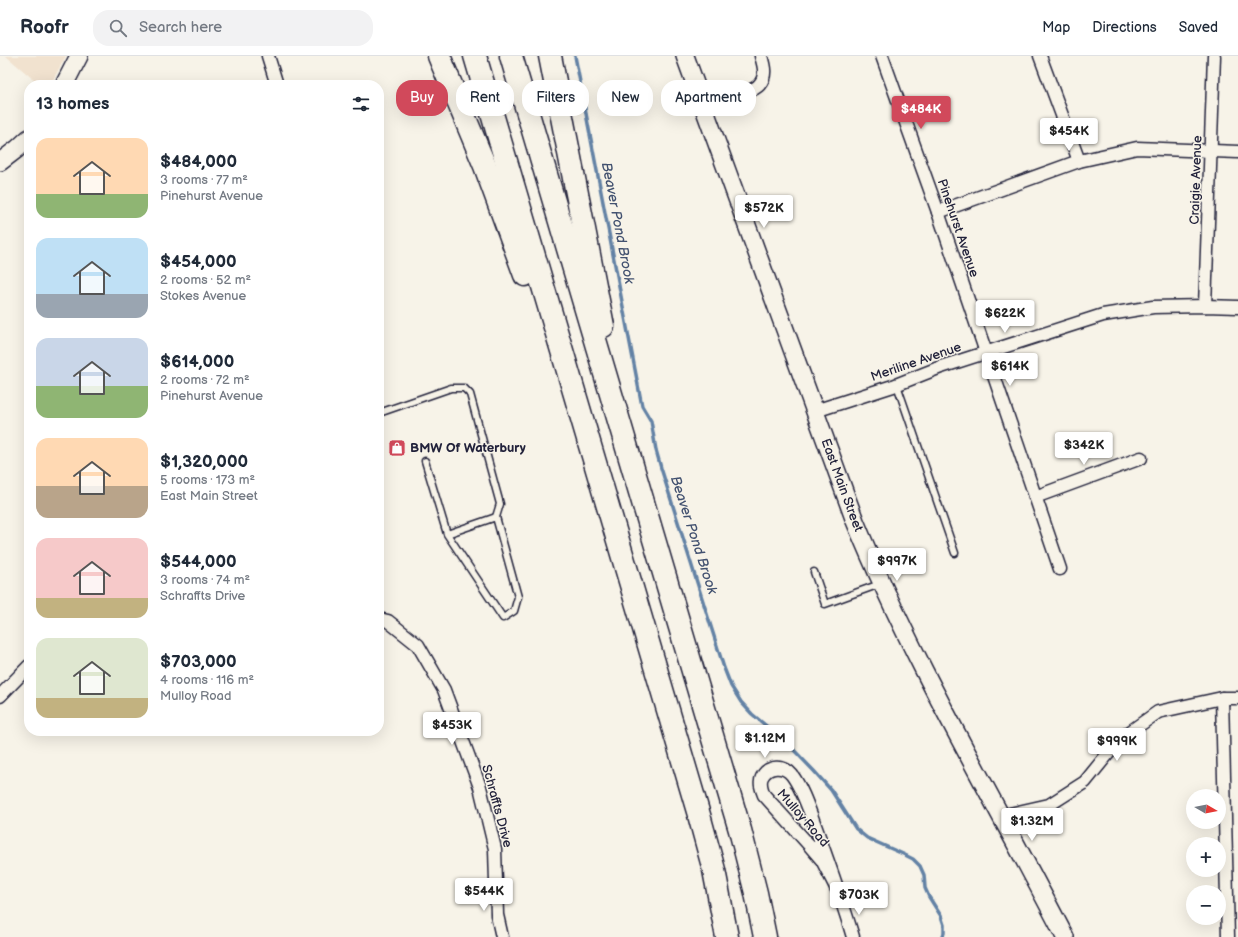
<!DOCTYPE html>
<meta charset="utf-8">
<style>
body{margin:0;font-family:"Balsamiq Sans",sans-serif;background:#f2f2f3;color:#1f2937;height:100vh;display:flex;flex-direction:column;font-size:15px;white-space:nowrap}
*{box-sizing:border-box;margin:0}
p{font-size:13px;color:#747a83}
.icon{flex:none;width:22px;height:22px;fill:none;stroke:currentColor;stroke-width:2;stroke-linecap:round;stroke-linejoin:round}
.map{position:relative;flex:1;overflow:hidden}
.sheet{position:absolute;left:24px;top:24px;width:360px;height:656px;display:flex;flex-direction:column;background:#fff;border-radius:16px;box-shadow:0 4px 16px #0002}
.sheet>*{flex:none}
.guide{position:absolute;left:396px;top:24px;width:380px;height:36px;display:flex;gap:8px}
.needle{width:26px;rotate:99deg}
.controls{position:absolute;left:1186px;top:733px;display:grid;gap:8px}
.controls a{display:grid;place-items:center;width:40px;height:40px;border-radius:50%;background:#fff;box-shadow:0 4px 16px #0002;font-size:20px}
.price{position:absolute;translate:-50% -34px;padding:0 9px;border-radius:4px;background:#fff;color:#222;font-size:13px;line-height:26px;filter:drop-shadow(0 1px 2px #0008)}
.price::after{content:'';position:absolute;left:50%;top:24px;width:12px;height:9px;margin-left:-6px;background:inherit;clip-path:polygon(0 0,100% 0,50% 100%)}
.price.active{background:#d1495b;color:#fff}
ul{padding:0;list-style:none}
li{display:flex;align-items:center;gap:12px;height:100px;padding:0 12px}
li span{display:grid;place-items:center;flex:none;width:112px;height:80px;border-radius:12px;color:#555}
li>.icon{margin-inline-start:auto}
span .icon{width:48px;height:48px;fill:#fffc;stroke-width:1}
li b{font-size:17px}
h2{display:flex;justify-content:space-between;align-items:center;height:48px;padding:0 12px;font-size:17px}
.pill{padding:0 14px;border-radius:16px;background:#fff;box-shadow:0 4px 16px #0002;font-size:14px;line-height:36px}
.pill.active{background:#d1495b;color:#fff}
header{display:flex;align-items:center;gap:24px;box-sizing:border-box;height:56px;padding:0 20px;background:#fff;border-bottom:1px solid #e0e1e3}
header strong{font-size:19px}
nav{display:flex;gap:22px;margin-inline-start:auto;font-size:14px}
.search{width:280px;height:36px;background:#f2f2f3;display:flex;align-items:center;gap:10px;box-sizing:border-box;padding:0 14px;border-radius:16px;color:#747a83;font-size:15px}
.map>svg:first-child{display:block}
.built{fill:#f1e2cf}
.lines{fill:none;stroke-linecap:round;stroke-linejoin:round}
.stream{stroke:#6382a5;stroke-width:3.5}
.service-casing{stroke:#22223b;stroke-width:9}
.minor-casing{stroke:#22223b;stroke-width:15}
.secondary-casing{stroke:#22223b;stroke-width:20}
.motorway-casing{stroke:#22223b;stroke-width:25}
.service{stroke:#f7f3e8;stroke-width:6}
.minor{stroke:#f7f3e8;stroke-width:12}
.secondary{stroke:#f7f3e8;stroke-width:17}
.motorway{stroke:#f7f3e8;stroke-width:22}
.labels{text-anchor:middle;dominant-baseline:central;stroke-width:3;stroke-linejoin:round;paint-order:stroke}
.street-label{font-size:13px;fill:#22223b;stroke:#f7f3e8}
.poi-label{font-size:13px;font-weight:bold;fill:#22223b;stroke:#f7f3e8;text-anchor:start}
.water-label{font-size:14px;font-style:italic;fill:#435270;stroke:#f7f3e8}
</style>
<header>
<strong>Roofr</strong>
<div class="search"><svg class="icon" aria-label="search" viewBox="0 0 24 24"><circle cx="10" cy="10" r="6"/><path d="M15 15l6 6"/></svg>Search here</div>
<nav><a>Map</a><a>Directions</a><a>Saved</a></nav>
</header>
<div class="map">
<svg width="1238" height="881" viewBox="0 0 1238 881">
<rect width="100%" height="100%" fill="#f7f3e8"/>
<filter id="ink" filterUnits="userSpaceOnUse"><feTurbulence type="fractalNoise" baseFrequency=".025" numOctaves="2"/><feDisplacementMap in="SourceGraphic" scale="8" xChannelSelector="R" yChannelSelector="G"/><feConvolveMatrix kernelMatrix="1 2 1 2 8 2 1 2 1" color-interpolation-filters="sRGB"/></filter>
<g filter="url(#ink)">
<path class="built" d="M6,0h60l-16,29h-10z"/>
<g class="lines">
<path class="stream" d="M575,0l67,350 9,15 5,29 5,18 63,200 7,18 10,16 11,12 36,30 26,27 17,19 25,39 11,9 36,16 10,5 7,7 4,9 1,13 4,9 12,19 3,9v7l-1,5"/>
<g class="service-casing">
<g id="service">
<path d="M897,329l58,168"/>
<path d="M379,357l72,-25h13l6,6 30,110 -4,13"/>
<path d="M425,405l22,73 49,-17 22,80 -4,14 -11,7 -56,-84"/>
<path d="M814,516l11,32 55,-20"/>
</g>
</g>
<g class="minor-casing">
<g id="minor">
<path d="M268,0l9,29"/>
<path d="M882,0l56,156 122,357"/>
<path d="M1040,0l39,105"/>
<path d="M705,51c10,-3 48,-15 54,-22 8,-9 5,-19 2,-29"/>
<path d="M938,156l141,-51 58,-13 101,4"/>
<path d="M1205,250l9,-250"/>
<path d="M815,355l78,-25 48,-19 162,-52 50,-8 52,-1 33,1"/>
<path d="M1035,441l106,-39"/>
<path d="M379,563l9,2 30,24 26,45 36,97 15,62 2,66 5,22"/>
<path d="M0,640l29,-30"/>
<path d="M1222,642l6,239"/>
<path d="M1001,760l48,-11 36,-23 35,-43 38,-27 64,-14h16"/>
<path d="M843,845l-21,-41 -12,-14 -46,-51c-2,-5 -5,-12 -2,-18 6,-12 22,-12 30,-2 11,15 17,35 24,53 13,36 26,72 37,109"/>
</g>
</g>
<g class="secondary-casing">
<g id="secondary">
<path id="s1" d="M685,0l170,465c59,144 139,278 210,416"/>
<path d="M64,29l15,-29"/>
<path d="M0,106l17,-13 12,-11"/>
</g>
</g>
<g class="motorway-casing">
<g id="motorway">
<path d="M439,0l46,110 40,109"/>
<path d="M475,0l224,759 15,55 13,67"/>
<path d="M511,0l229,774 16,63 9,44"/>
<path d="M550,0l53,270"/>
</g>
</g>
<use href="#service" class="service"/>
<use href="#minor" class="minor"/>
<use href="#secondary" class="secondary"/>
<use href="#motorway" class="motorway"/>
</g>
</g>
<defs>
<g id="shop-square" transform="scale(0.9)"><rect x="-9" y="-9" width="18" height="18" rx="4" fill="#d1495b" stroke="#f7f3e8"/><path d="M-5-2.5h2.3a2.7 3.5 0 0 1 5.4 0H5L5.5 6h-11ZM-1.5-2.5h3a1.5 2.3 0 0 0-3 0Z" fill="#fff"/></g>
</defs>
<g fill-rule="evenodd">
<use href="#shop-square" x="397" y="392"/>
</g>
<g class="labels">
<g class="street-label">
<text transform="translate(1196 124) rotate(-88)">Craigie Avenue</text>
<text transform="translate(958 172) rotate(71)">Pinehurst Avenue</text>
<text transform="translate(916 306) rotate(-19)">Meriline Avenue</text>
<text stroke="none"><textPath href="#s1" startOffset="457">East Main Street</textPath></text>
<text transform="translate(497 750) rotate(75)">Schraffts Drive</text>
<text transform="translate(803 762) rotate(49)">Mulloy Road</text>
</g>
<g class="poi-label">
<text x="410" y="392">BMW Of Waterbury</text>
</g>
<g class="water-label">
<text transform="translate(618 167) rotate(79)">Beaver Pond Brook</text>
<text transform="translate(694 479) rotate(72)">Beaver Pond Brook</text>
</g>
</g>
</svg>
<div class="controls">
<a><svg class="needle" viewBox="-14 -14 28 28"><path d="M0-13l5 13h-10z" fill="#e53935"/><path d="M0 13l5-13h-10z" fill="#747a83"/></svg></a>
<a>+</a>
<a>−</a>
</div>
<b class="price active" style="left:921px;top:74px">$484K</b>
<b class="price" style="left:1069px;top:96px">$454K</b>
<b class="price" style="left:764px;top:173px">$572K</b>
<b class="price" style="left:1005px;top:278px">$622K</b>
<b class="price" style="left:1010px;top:331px">$614K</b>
<b class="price" style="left:1084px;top:410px">$342K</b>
<b class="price" style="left:897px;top:526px">$997K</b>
<b class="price" style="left:452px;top:690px">$453K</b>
<b class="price" style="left:765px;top:703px">$1.12M</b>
<b class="price" style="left:1117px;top:706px">$999K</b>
<b class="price" style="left:1032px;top:786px">$1.32M</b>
<b class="price" style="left:484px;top:856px">$544K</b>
<b class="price" style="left:859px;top:860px">$703K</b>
<div class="guide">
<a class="pill active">Buy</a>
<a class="pill">Rent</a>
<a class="pill">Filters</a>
<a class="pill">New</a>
<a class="pill">Apartment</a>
</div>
<section class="sheet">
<h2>13 homes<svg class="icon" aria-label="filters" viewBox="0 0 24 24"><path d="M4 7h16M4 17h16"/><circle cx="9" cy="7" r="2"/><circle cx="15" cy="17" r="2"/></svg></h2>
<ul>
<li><span style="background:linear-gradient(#ffd9b3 70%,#8fb573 0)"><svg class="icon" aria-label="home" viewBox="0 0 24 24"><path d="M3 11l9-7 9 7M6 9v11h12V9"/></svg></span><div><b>$484,000</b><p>3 rooms · 77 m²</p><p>Pinehurst Avenue</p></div></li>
<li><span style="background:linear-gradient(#bfe0f5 70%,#9aa5b1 0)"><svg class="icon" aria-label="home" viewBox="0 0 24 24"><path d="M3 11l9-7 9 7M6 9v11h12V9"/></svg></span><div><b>$454,000</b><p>2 rooms · 52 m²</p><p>Stokes Avenue</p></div></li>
<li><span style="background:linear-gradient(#c9d6e8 60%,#8fb573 0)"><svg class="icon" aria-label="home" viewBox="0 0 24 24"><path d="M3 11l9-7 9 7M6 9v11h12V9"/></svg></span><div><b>$614,000</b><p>2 rooms · 72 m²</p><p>Pinehurst Avenue</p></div></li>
<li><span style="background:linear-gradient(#ffd9b3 60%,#b9a48a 0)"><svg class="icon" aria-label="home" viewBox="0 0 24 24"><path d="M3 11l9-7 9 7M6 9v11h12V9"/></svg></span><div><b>$1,320,000</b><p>5 rooms · 173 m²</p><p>East Main Street</p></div></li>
<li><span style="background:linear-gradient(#f6c9c9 75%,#c2b280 0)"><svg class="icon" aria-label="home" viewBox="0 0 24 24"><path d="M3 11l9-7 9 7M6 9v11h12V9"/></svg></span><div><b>$544,000</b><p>3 rooms · 74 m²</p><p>Schraffts Drive</p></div></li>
<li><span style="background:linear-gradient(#dfe7d0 75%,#c2b280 0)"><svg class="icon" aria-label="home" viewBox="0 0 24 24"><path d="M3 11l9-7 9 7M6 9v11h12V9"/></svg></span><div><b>$703,000</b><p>4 rooms · 116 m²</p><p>Mulloy Road</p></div></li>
</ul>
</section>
</div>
